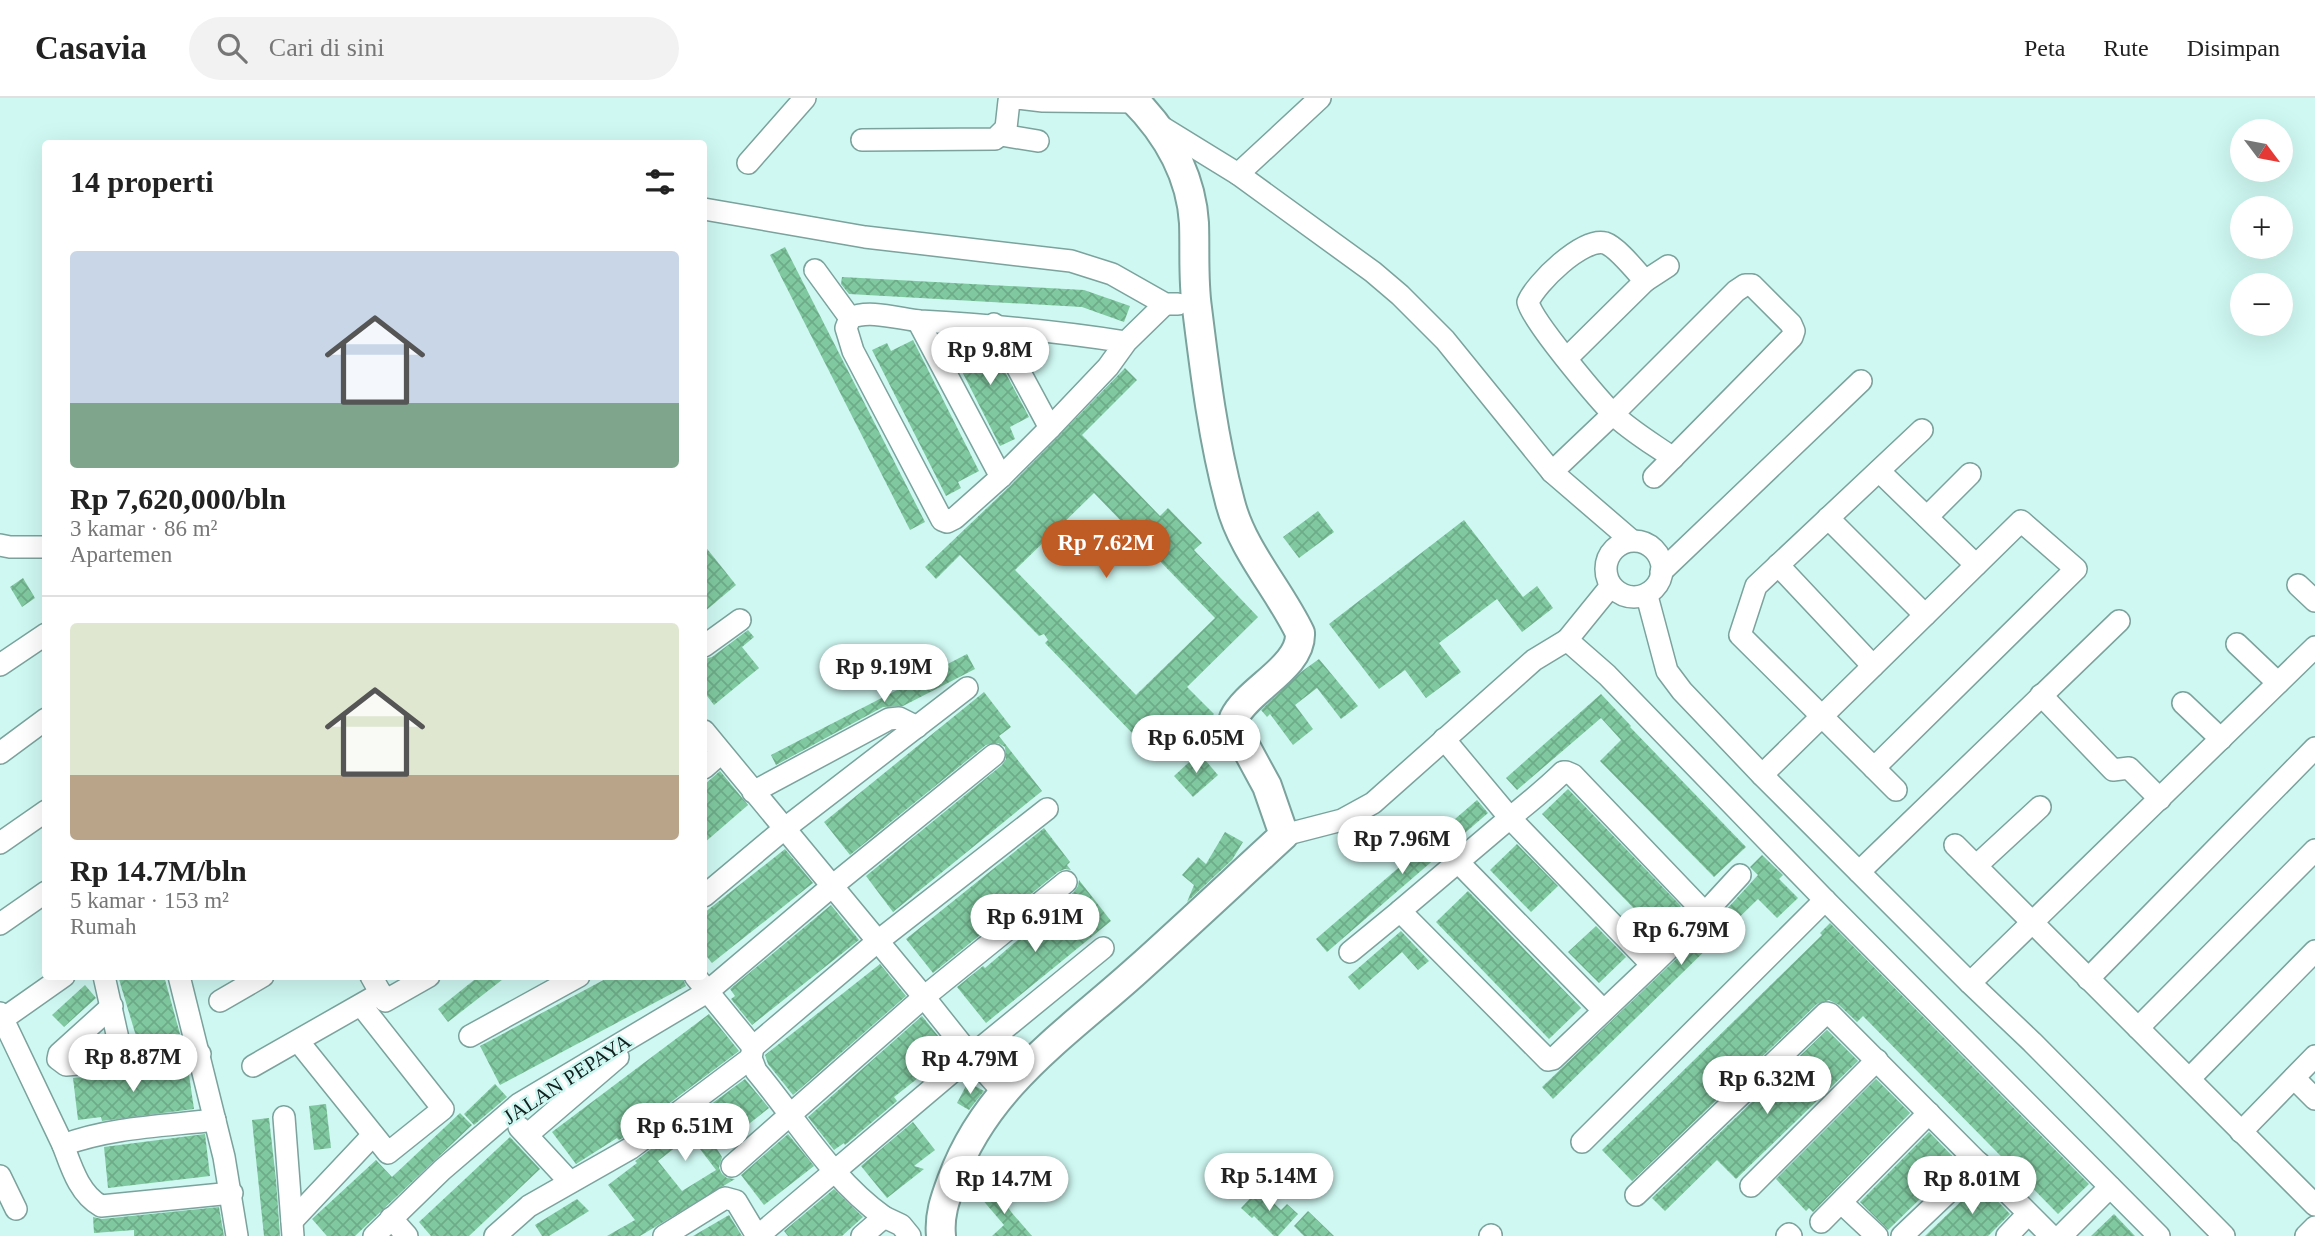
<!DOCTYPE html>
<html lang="id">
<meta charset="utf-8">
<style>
body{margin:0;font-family:Georgia,serif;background:#f2f2f2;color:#222;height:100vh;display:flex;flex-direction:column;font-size:26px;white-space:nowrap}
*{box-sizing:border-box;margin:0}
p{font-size:23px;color:#767676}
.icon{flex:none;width:38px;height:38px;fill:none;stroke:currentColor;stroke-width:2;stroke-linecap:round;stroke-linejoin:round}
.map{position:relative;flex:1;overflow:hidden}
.drawer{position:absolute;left:42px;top:42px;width:665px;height:840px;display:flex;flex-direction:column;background:#fff;border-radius:7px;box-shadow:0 7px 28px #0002}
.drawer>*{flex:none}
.needle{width:46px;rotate:122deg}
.controls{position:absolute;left:2230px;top:21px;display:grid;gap:14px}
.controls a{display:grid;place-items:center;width:63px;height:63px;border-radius:50%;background:#fff;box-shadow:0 7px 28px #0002;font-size:35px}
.price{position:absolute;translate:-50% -60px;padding:0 16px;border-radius:24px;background:#fff;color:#222;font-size:23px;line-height:46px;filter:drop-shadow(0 2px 4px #0008)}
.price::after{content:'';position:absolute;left:50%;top:42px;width:21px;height:16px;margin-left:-10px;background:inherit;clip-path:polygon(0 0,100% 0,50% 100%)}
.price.selected{background:#bf5b25;color:#fff}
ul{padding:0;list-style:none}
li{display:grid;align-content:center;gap:14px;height:371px;padding:0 28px}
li+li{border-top:2px solid #e0e0e0}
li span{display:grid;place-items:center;height:217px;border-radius:7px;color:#555}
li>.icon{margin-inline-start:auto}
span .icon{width:126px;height:126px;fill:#fffc;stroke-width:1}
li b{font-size:30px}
h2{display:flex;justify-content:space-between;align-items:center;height:84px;padding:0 28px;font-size:30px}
header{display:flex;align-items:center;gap:42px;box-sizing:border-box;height:98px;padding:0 35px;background:#fff;border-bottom:2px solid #e0e0e0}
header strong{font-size:33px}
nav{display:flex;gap:38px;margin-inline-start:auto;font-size:24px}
.search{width:490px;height:63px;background:#f2f2f2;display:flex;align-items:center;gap:18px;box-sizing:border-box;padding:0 24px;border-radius:38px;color:#767676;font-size:26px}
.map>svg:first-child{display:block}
.building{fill:url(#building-cross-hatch);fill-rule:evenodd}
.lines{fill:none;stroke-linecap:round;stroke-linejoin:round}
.street-casing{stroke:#7ba29d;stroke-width:24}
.secondary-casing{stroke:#7ba29d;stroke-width:32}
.street{stroke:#fff;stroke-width:21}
.secondary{stroke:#fff;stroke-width:28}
.labels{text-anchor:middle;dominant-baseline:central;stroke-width:5;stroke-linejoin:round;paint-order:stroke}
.street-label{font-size:21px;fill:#11201e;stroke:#cff8f2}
</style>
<header>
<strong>Casavia</strong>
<div class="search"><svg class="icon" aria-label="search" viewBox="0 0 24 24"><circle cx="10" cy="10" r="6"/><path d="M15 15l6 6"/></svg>Cari di sini</div>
<nav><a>Peta</a><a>Rute</a><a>Disimpan</a></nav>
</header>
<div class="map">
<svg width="2315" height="1138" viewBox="0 0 2315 1138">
<defs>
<pattern id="building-cross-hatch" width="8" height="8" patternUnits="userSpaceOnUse" patternTransform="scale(1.75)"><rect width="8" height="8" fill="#80c9a0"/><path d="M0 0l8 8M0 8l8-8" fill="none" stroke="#6eac89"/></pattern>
</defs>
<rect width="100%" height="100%" fill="#cff8f2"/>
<g class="building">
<path d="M785,149l140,275 -15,8 -140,-275z"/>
<path d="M842,179l242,13 46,16 -6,16 -42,-15 -233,-13 -8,-10z"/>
<path d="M957,239h7l6,12 18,-9 41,77 -19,10 5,12 -15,7 -53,-104z"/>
<path d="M913,242l66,131 -21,11 3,6 -15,8 -74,-146 15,-7 4,8z"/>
<path d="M1125,270l12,12 -55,55 78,81 8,-8 34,35 -8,7 64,67 -71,70 27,27 -31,32 -28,-28 -19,19 -91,-94 3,-3 -4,-6 -5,2 -79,-81 -24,24 -11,-12 85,-81zM1094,395l121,125 -79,77 -121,-125z"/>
<path d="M1318,413l16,21 -35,26 -16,-21z"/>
<path d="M1464,422l59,77 14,-11 16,22 -31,24 -25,-33 -58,44 22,29 -35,26 -21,-28 -26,19 -50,-65z"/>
<path d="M704,447l32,40 -32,27z"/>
<path d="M23,480l12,20 -13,9 -12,-20z"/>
<path d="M748,532l6,7 -12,10 17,21 -45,37 -10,-13v-33l8,-2z"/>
<path d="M967,556l8,15 -72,37 -20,1 -107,58 -5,-10z"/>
<path d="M1319,561l39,47 -17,13 -24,-31 -22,17 18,24 -20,16 -23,-31 -3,3 -6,-7 40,-38z"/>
<path d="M984,594l27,35 -12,9 43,55 -149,121 -27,-36 136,-111 4,-6 -1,-12 -7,-4 -12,2 -136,110 -26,-33z"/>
<path d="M1601,596l30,32 -1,1 116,120 -32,30 -114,-116 21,-21 -20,-22 -84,72 -11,-12z"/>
<path d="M1199,655l19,22 -25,22 -19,-21z"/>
<path d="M720,673l28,34 -44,38v-58z"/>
<path d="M1568,691l113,117 -25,25 -114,-117z"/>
<path d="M1477,702l11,13 -161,139 -11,-13z"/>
<path d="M1044,730l26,34 -3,3 4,5 -6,-1 -7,3 -125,101 -27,-34z"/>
<path d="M1225,734l18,10 -11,18 -45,42 7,-17 -12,-10 16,-18 8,7z"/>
<path d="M1517,746l41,42 -27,26 -41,-42z"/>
<path d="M785,751l28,34 -101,80 -8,-10v-40z"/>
<path d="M1762,757l21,20 -4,4 19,19 -21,20 -19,-19 -205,200 -11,-12 173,-165 43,-47 -8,-8z"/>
<path d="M1079,782l32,41 -125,102 -29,-36 26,-21 2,2 89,-76 4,-6z"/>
<path d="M1468,793l113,117 -32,31 -113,-117z"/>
<path d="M831,807l28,35 -107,85 -21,-26 4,-3 -5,-7z"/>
<path d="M1830,825l259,261 -31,30 -195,-198 -6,6 -18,-17 -10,-5 -12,4 -185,177 -30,-31 220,-215 -2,-2z"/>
<path d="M1596,828l30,31 -27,26 -31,-31z"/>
<path d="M1401,833l28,30 -11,9 -16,-18 -43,38 -11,-13z"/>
<path d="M880,866l26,32 -113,99 -25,-31 -3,-9z"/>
<path d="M118,878h46l16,58 -41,12z"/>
<path d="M479,878h28l-59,46 -10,-13z"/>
<path d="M611,878h71l4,10 -186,99 -20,-39z"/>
<path d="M85,887l11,13 -32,29 -12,-12z"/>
<path d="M709,916l30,37 -115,86 -5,3 -2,-2 -41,26 -24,-32z"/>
<path d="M922,918l29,36 -57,45 3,4 -52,44 -1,-2 -10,7 -26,-33z"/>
<path d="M1827,932l31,31 -122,118 -19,-19 -52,51 -13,-13z"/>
<path d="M188,970l6,41 -92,12 -1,-4 -23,3 -5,-42z"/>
<path d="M745,981l24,29 -52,41 5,8 -3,11 3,6 5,4 8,1 -95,57h-33l28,-16 -27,-35 29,-22 -2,-2zM690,1038l26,34 -34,21 -24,-30z"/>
<path d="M1876,981l34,34 -97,99 -4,-4 -3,3 -30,-32z"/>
<path d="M968,984l16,9 -15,19 -12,-7z"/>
<path d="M495,986l12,13 -33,28 -10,-11z"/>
<path d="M326,1006l5,44 -17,2 -5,-44z"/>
<path d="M460,1015l12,12 -117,111h-28l-15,-17 64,-59 16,17z"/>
<path d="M269,1020l7,62 4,56h-16l-12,-116z"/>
<path d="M913,1024l22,28 -21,16 10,3 -37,29 -26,-32z"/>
<path d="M1929,1034l29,30 -70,68 -28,-28z"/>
<path d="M205,1036l5,42 -102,12 -4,-41z"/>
<path d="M788,1036l26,32 -50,39 -23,-30z"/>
<path d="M510,1039l30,32 -71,67h-38l-12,-14z"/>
<path d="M1980,1085l30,31 -22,22h-63z"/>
<path d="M994,1090l18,25 20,23h-40l12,-11 -23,-27z"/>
<path d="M834,1091l29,28 -21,19h-54l-4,-5z"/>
<path d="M1259,1091l22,21 6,-6 11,10 -20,22h-4l-20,-20 -2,2 -11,-10z"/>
<path d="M577,1101l12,12 -40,25h-7l-7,-11z"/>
<path d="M219,1109l5,29h-90v-6l-40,3 -1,-16 9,2z"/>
<path d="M1308,1113l26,25h-30l-10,-10z"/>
<path d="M2114,1116l21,22h-44z"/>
<path d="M729,1117l13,21h-49z"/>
</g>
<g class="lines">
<g class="street-casing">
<g id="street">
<path d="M1160,28l78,48 82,-76"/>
<path d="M1001,37l37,6"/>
<path d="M862,42l133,-1 11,-11 3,-27 9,-3 25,3 93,1"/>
<path d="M748,65l57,-65"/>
<path d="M1238,76l135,98 27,23 45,45 107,132 79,68"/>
<path d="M704,111l161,28 206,24 41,13 53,30h13"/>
<path d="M1668,168l-23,15c-9,-10 -28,-34 -40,-38 -22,-6 -69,40 -77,59 4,19 68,94 84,111 17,17 41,31 61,45"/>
<path d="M815,172l35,48"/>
<path d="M918,223l83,156"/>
<path d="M994,226l56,104"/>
<path d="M1126,244c-69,-11 -137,-17 -206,-21 -20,-2 -51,-12 -70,-3l-4,10 7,23 89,169 5,2 8,-4 46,-41 49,-49 58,-61 18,-25 39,-38"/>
<path d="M1567,260l78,-77"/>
<path d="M1879,373l97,94"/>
<path d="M1552,374l61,-58 123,-123 9,-6h7l39,39 3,7 -2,6 -138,140"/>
<path d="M1927,419l43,-43"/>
<path d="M1828,420l97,97"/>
<circle cx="1634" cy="471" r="28"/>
<path d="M0,447l10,2h36"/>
<path d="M1778,467l95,101"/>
<path d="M1661,474l200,-191"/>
<path d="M2298,487l17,16"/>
<path d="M1647,498l20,75 15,20 80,84 208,208 62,59 192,194"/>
<path d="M1567,542l43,-53"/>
<path d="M2237,546l41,39"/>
<path d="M704,548l36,-26"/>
<path d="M0,567l46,-31"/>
<path d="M2041,597l72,75 16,-2 31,31"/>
<path d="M2183,605l38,36"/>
<path d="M704,633l220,266 47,59 32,36"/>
<path d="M1444,641l66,79 142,147 53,-52 -132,-138 -7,-3h-3c-18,18 -39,34 -58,50 -35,30 -70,59 -105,89l148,149 5,-1 99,-94"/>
<path d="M0,655l46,-34"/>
<path d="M704,670l17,-15"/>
<path d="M1874,670l22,22"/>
<path d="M1762,677l259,-254 55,48 -202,199 -134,-133 16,-49 166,-156"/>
<path d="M753,694l136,-73 10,-1 18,9"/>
<path d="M1284,737l58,-15 31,-17 161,-143 33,-20 40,35 218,225 334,336"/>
<path d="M0,745l46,-32"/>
<path d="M1955,747l360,360"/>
<path d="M1458,764l145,148"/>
<path d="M1976,768l64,-59"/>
<path d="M1859,774l260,-251"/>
<path d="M704,798l80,-67 183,-141"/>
<path d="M1705,815l35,-38"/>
<path d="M0,826l46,-32"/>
<path d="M1350,854l50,-41"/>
<path d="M104,878l19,85"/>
<path d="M179,878l45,181 13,79"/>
<path d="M371,878l14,25 44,-25"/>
<path d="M695,878l58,71 -2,11 5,13c41,49 75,108 128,146l-22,19"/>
<path d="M2088,881l227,-231"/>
<path d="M1970,885l345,-336"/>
<path d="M220,903l43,-25"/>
<path d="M112,908l-53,48 -1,5 8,6 134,-11"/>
<path d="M0,915l63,132"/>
<path d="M0,923l64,-45"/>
<path d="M2138,930l177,-178"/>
<path d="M470,938l109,-60"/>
<path d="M298,943l90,112 55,-44 -82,-104"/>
<path d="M753,949l125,-106 169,-132"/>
<path d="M253,968l128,-73"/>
<path d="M2190,980l125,-127"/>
<path d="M2294,980l21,21"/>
<path d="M284,1019l9,119"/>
<path d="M215,1022c-50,6 -104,7 -152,25 8,21 16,49 38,61l131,-13"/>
<path d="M519,1029l51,55"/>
<path d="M2241,1034l74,-76"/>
<path d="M527,1037l91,-78"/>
<path d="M1582,1044l243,-242"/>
<path d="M732,1068l192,-169 142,-115"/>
<path d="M0,1078l16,33"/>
<path d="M1751,1088l126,-126"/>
<path d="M1636,1097l190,-182 4,1 221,222"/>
<path d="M1845,1100l1,9 31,29"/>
<path d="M884,1119l17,8 9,11"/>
<path d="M391,1120l16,18"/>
<path d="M292,1123l81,-86"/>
<path d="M1821,1124l108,-109"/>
<path d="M374,1138l68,-66 77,-66 188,-112 124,-105 163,-132"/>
<path d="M495,1138l34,-30 102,-58 120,-90"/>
<path d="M664,1138l61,-38 11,3 21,35"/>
<path d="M758,1138l213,-180 132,-108"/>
<path d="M1490,1138l1,-1"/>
<path d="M1787,1138l2,-2 2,2"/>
<path d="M1902,1138l77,-73"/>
<path d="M2007,1138l21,-22"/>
<path d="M2061,1138l49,-49"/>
<path d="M2306,1138l9,-9"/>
</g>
</g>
<g class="secondary-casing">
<path id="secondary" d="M941,1138c-2,-21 4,-37 11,-56 34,-94 113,-145 184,-209 50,-45 99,-91 148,-136l-17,-49 -31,-57 -2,-11c14,-29 68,-51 66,-85 -21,-44 -58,-83 -70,-131 -17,-63 -25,-129 -33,-194 -4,-28 -2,-56 -3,-85 -3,-49 -28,-91 -62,-125"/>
</g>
<use href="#street" class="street"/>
<use href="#secondary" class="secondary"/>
</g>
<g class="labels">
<g class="street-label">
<text transform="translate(567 981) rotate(-33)">JALAN PEPAYA</text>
</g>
</g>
</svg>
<div class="controls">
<a><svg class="needle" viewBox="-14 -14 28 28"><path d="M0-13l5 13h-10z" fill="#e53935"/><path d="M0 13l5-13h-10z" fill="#767676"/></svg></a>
<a>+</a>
<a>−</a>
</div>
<b class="price" style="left:990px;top:289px">Rp 9.8M</b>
<b class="price selected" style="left:1106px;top:482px">Rp 7.62M</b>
<b class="price" style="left:884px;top:606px">Rp 9.19M</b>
<b class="price" style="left:1196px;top:677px">Rp 6.05M</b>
<b class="price" style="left:1402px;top:778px">Rp 7.96M</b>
<b class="price" style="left:1035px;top:856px">Rp 6.91M</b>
<b class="price" style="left:1681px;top:869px">Rp 6.79M</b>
<b class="price" style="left:133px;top:996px">Rp 8.87M</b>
<b class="price" style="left:970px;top:998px">Rp 4.79M</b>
<b class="price" style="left:1767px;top:1018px">Rp 6.32M</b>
<b class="price" style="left:685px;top:1065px">Rp 6.51M</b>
<b class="price" style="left:1269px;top:1115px">Rp 5.14M</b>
<b class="price" style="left:1004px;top:1118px">Rp 14.7M</b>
<b class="price" style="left:1972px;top:1118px">Rp 8.01M</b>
<section class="drawer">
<h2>14 properti<svg class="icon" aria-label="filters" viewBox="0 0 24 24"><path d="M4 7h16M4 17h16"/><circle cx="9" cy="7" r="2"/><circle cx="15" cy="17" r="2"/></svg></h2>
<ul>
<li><span style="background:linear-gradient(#c9d6e8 70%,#7fa58c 0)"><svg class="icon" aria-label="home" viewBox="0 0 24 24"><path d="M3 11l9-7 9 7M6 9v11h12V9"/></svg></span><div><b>Rp 7,620,000/bln</b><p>3 kamar · 86 m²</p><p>Apartemen</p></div></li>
<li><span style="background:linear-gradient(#dfe7d0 70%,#b9a48a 0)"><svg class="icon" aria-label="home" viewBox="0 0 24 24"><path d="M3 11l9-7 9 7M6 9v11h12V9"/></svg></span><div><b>Rp 14.7M/bln</b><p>5 kamar · 153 m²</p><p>Rumah</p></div></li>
</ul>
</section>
</div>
